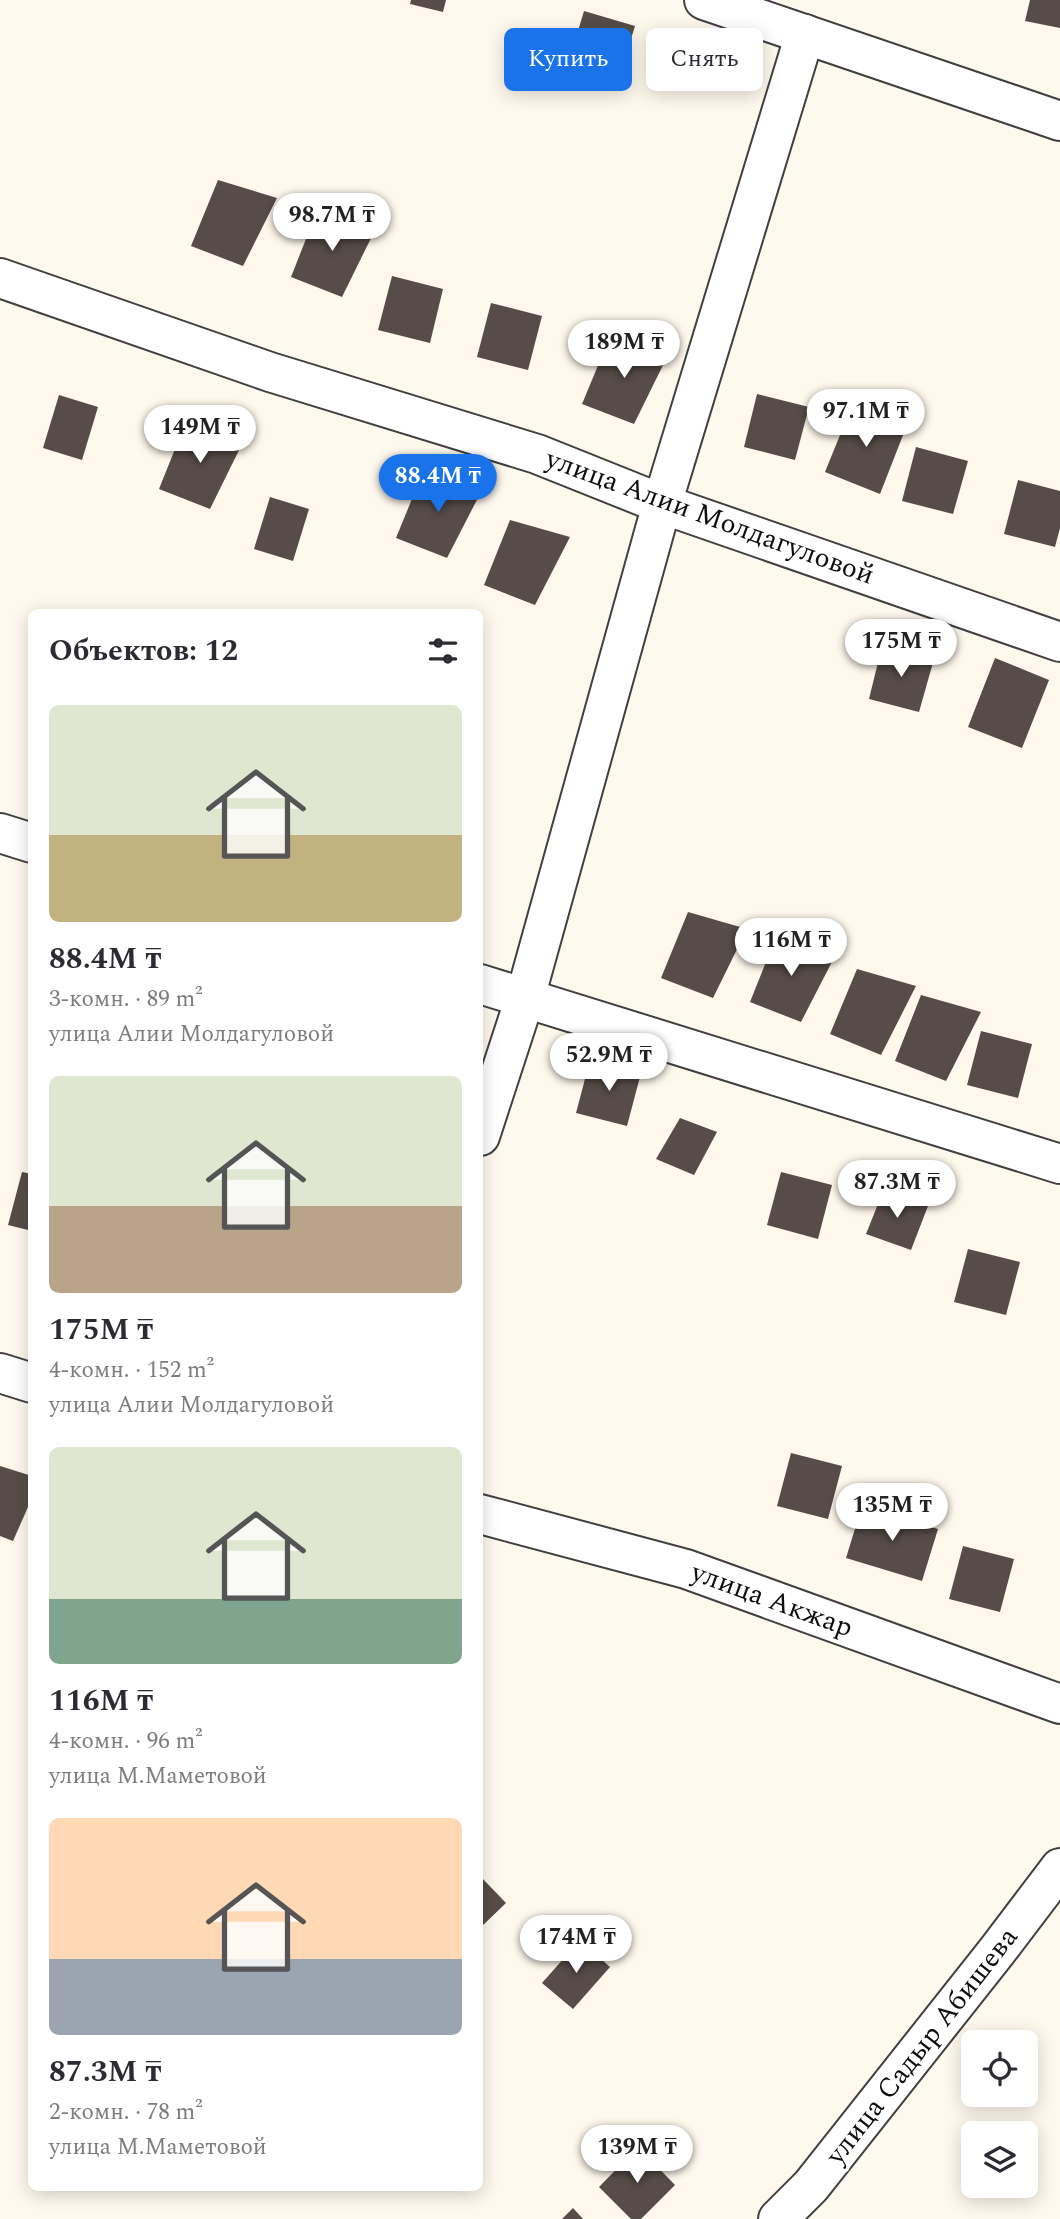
<!DOCTYPE html>
<html lang="ru">
<meta charset="utf-8">
<style>
body{margin:0;font-family:Spectral,serif;background:#f2f2f3;color:#2b2b33;height:100vh;display:flex;flex-direction:column;font-size:26px;white-space:nowrap}
*{box-sizing:border-box;margin:0}
p{font-size:23px;color:#7c7c81}
.icon{flex:none;width:38px;height:38px;fill:none;stroke:currentColor;stroke-width:2;stroke-linecap:round;stroke-linejoin:round}
.map{position:relative;flex:1;overflow:hidden}
.panel{position:absolute;left:28px;top:609px;width:455px;height:1582px;display:flex;flex-direction:column;background:#fff;border-radius:10px;box-shadow:0 4px 18px #0003}
.panel>*{flex:none}
.banner{position:absolute;left:504px;top:28px;width:450px;height:63px;display:flex;gap:14px}
.controls{position:absolute;left:961px;top:2030px;display:grid;gap:14px}
.controls a{display:grid;place-items:center;width:77px;height:77px;border-radius:10px;background:#fff;box-shadow:0 4px 18px #0003;font-size:35px}
.price{position:absolute;translate:-50% -60px;padding:0 16px;border-radius:24px;background:#fff;color:#222;font-size:23px;line-height:46px;filter:drop-shadow(0 2px 4px #0008)}
.price::after{content:'';position:absolute;left:50%;top:42px;width:21px;height:16px;margin-left:-10px;background:inherit;clip-path:polygon(0 0,100% 0,50% 100%)}
.price.active{background:#1a73e8;color:#fff}
ul{padding:0;list-style:none}
li{display:grid;align-content:center;gap:14px;height:371px;padding:0 21px}
li span{display:grid;place-items:center;height:217px;border-radius:10px;color:#555}
li>.icon{margin-inline-start:auto}
span .icon{width:126px;height:126px;fill:#fffc;stroke-width:1}
li b{font-size:30px}
h2{display:flex;justify-content:space-between;align-items:center;height:84px;padding:0 21px;font-size:30px}
.chip{padding:0 24px;border-radius:10px;background:#fff;box-shadow:0 4px 18px #0003;font-size:24px;line-height:63px}
.chip.active{background:#1a73e8;color:#fff}
.map>svg:first-child{display:block}
.building{fill:#574c48}
.lines{fill:none;stroke-linecap:round;stroke-linejoin:round}
.minor-casing{stroke:#404040;stroke-width:42}
.minor{stroke:#fff;stroke-width:38}
.labels{text-anchor:middle;dominant-baseline:central;stroke-width:7;stroke-linejoin:round;paint-order:stroke}
.street-label{font-size:28px;fill:#0d0d0d;stroke:#fff}
</style>
<div class="map">
<svg width="1060" height="2219" viewBox="0 0 1060 2219">
<rect width="100%" height="100%" fill="#fff9ed"/>
<g class="building">
<path d="M411,0h35l-3,12 -33,-8z"/>
<path d="M1030,0h30v28l-35,-7z"/>
<path d="M584,11l51,15 -17,54 -50,-16z"/>
<path d="M218,180l59,18 -34,68 -52,-20z"/>
<path d="M317,211l59,17 -34,69 -51,-20z"/>
<path d="M392,276l51,13 -13,54 -52,-13z"/>
<path d="M491,303l51,13 -14,54 -51,-13z"/>
<path d="M609,339l59,16 -34,69 -52,-20z"/>
<path d="M757,394l52,13 -14,53 -51,-13z"/>
<path d="M59,395l39,12 -16,53 -39,-12z"/>
<path d="M853,403l54,22 -27,69 -55,-22z"/>
<path d="M185,424l59,16 -34,69 -51,-20z"/>
<path d="M916,447l52,14 -15,53 -51,-13z"/>
<path d="M423,472l59,18 -35,68 -51,-20z"/>
<path d="M1018,480l42,11v37l-5,19 -51,-13z"/>
<path d="M270,497l39,12 -16,52 -39,-12z"/>
<path d="M510,520l60,17 -35,68 -51,-20z"/>
<path d="M882,646l52,13 -15,53 -50,-13z"/>
<path d="M995,658l54,22 -27,68 -54,-21z"/>
<path d="M688,912l59,17 -34,69 -52,-20z"/>
<path d="M776,937l60,17 -35,68 -51,-20z"/>
<path d="M857,969l59,17 -35,69 -51,-21z"/>
<path d="M921,995l60,17 -35,69 -51,-20z"/>
<path d="M981,1031l51,13 -14,54 -51,-13z"/>
<path d="M590,1060l51,13 -14,53 -51,-13z"/>
<path d="M680,1118l37,14 -23,43 -38,-16z"/>
<path d="M22,1172l10,2v57l-24,-6z"/>
<path d="M781,1172l51,13 -14,54 -51,-14z"/>
<path d="M884,1189l44,17 -17,44 -45,-16z"/>
<path d="M968,1249l52,13 -14,53 -52,-13z"/>
<path d="M791,1453l51,13 -14,53 -51,-13z"/>
<path d="M0,1466l32,10v22l-19,43 -13,-5z"/>
<path d="M862,1506l76,23 -16,52 -76,-23z"/>
<path d="M963,1546l51,13 -14,53 -51,-13z"/>
<path d="M480,1876l26,27 -26,25z"/>
<path d="M580,1940l30,27 -37,42 -31,-26z"/>
<path d="M638,2147l37,38 -34,34h-10l-32,-32z"/>
<path d="M573,2208l10,11h-21z"/>
</g>
<g class="lines">
<g class="minor-casing">
<g id="minor">
<path d="M704,0l356,121"/>
<path d="M0,278l270,94 267,82 125,50 398,138"/>
<path d="M0,833l32,10"/>
<path d="M480,984l580,180"/>
<path d="M480,1136l45,-138 137,-494 143,-470"/>
<path d="M0,1373l32,10"/>
<path d="M480,1514l206,55 374,135"/>
<path d="M778,2219l33,-33 186,-235 63,-83"/>
</g>
</g>
<use href="#minor" class="minor"/>
</g>
<g class="labels">
<g class="street-label">
<text transform="translate(710 517) rotate(20)">улица Алии Молдагуловой</text>
<text transform="translate(772 1600) rotate(20)">улица Акжар</text>
<text transform="translate(922 2046) rotate(-52)">улица Садыр Абишева</text>
</g>
</g>
</svg>
<div class="controls">
<a><svg class="icon" aria-label="locate" viewBox="0 0 24 24"><circle cx="12" cy="12" r="6"/><path d="M12 2v4M12 18v4M2 12h4M18 12h4"/></svg></a>
<a><svg class="icon" aria-label="layers" viewBox="0 0 24 24"><path d="M12 4l9 5-9 5-9-5zM3 14l9 5 9-5"/></svg></a>
</div>
<b class="price" style="left:332px;top:253px">98.7M ₸</b>
<b class="price" style="left:624px;top:380px">189M ₸</b>
<b class="price" style="left:866px;top:449px">97.1M ₸</b>
<b class="price" style="left:200px;top:465px">149M ₸</b>
<b class="price active" style="left:438px;top:514px">88.4M ₸</b>
<b class="price" style="left:901px;top:679px">175M ₸</b>
<b class="price" style="left:791px;top:978px">116M ₸</b>
<b class="price" style="left:609px;top:1093px">52.9M ₸</b>
<b class="price" style="left:897px;top:1220px">87.3M ₸</b>
<b class="price" style="left:892px;top:1543px">135M ₸</b>
<b class="price" style="left:576px;top:1975px">174M ₸</b>
<b class="price" style="left:637px;top:2185px">139M ₸</b>
<div class="banner">
<a class="chip active">Купить</a>
<a class="chip">Снять</a>
</div>
<section class="panel">
<h2>Объектов: 12<svg class="icon" aria-label="filters" viewBox="0 0 24 24"><path d="M4 7h16M4 17h16"/><circle cx="9" cy="7" r="2"/><circle cx="15" cy="17" r="2"/></svg></h2>
<ul>
<li><span style="background:linear-gradient(#dfe7d0 60%,#c2b280 0)"><svg class="icon" aria-label="home" viewBox="0 0 24 24"><path d="M3 11l9-7 9 7M6 9v11h12V9"/></svg></span><div><b>88.4M ₸</b><p>3-комн. · 89 m²</p><p>улица Алии Молдагуловой</p></div></li>
<li><span style="background:linear-gradient(#dfe7d0 60%,#b9a48a 0)"><svg class="icon" aria-label="home" viewBox="0 0 24 24"><path d="M3 11l9-7 9 7M6 9v11h12V9"/></svg></span><div><b>175M ₸</b><p>4-комн. · 152 m²</p><p>улица Алии Молдагуловой</p></div></li>
<li><span style="background:linear-gradient(#dfe7d0 70%,#7fa58c 0)"><svg class="icon" aria-label="home" viewBox="0 0 24 24"><path d="M3 11l9-7 9 7M6 9v11h12V9"/></svg></span><div><b>116M ₸</b><p>4-комн. · 96 m²</p><p>улица М.Маметовой</p></div></li>
<li><span style="background:linear-gradient(#ffd9b3 65%,#9aa5b1 0)"><svg class="icon" aria-label="home" viewBox="0 0 24 24"><path d="M3 11l9-7 9 7M6 9v11h12V9"/></svg></span><div><b>87.3M ₸</b><p>2-комн. · 78 m²</p><p>улица М.Маметовой</p></div></li>
</ul>
</section>
</div>
